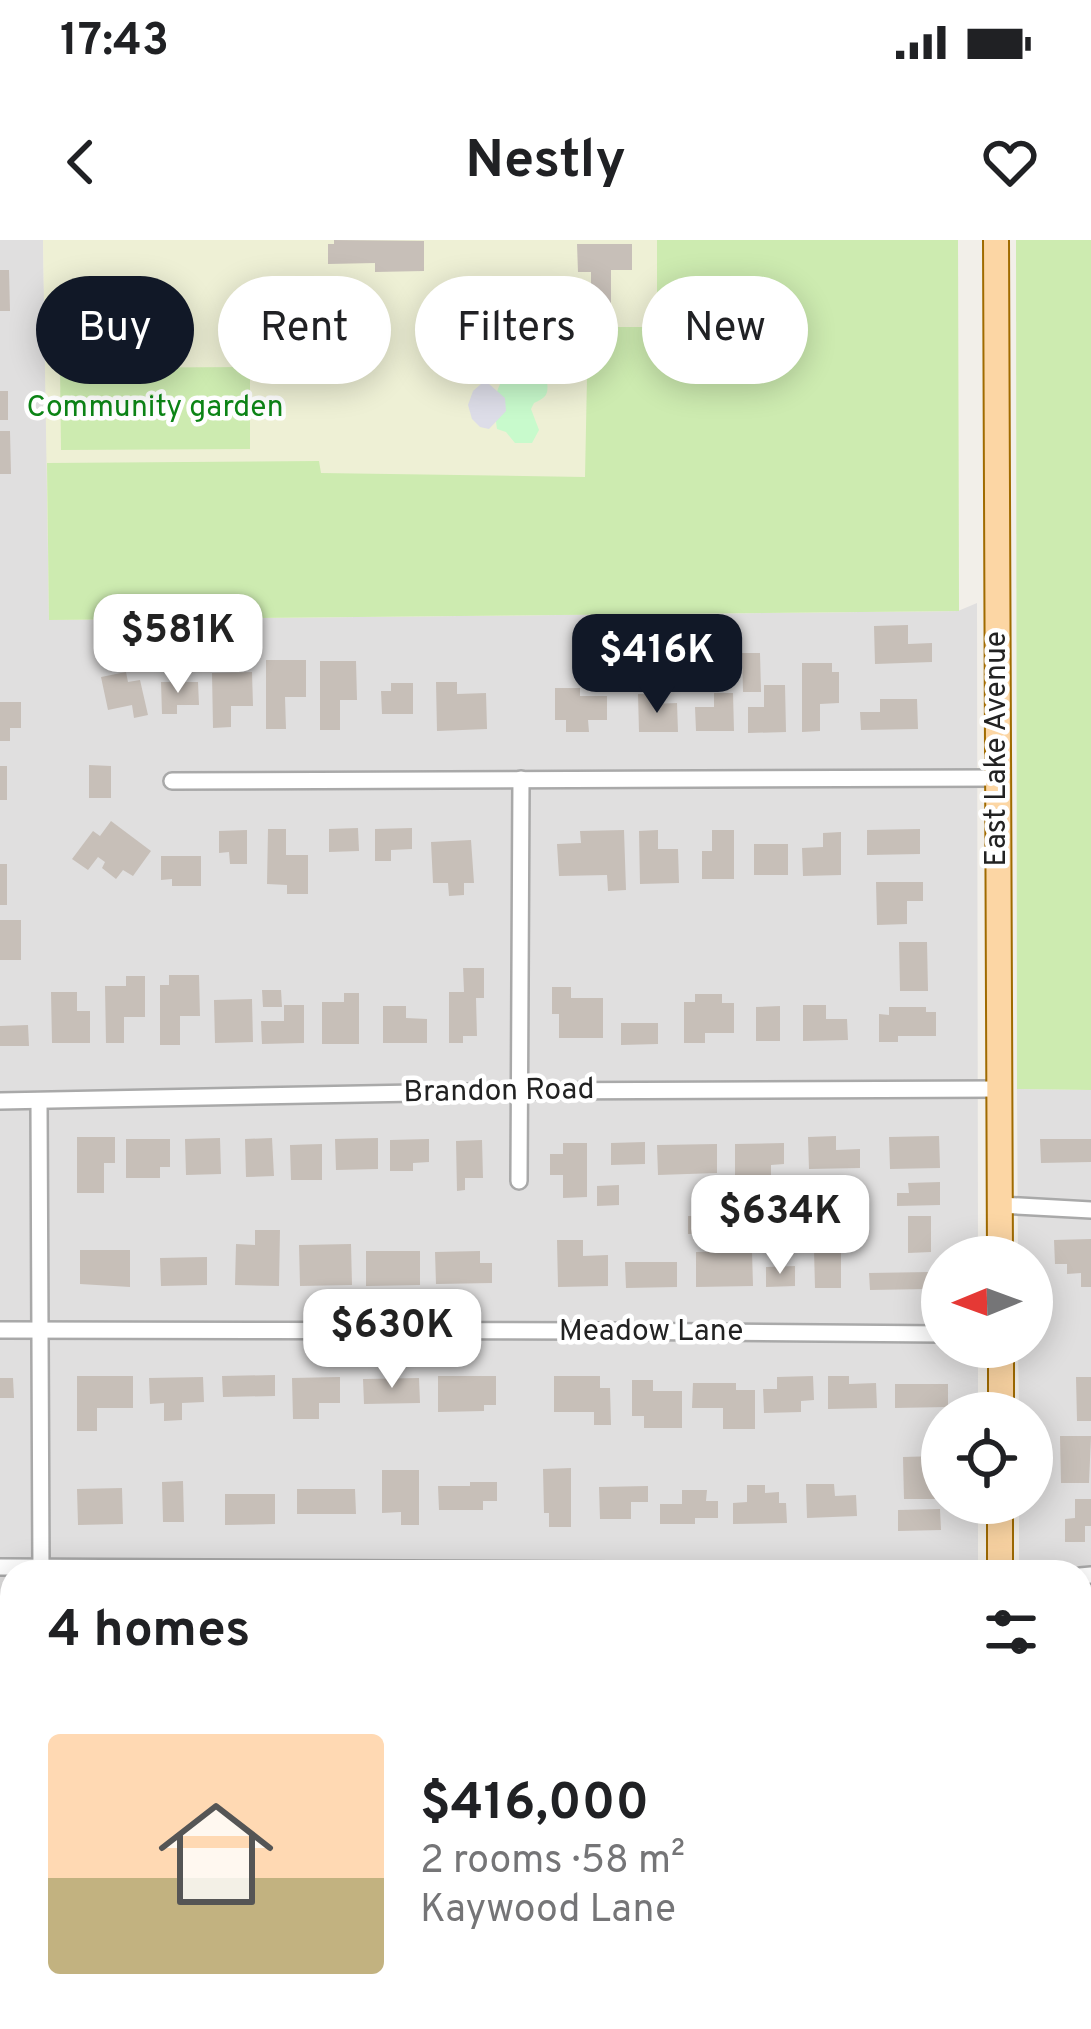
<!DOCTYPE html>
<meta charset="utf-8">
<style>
body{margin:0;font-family:Overpass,sans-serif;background:#f6f6f6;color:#202124;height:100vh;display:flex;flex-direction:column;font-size:45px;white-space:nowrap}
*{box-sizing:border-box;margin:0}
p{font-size:39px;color:#757577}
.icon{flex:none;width:66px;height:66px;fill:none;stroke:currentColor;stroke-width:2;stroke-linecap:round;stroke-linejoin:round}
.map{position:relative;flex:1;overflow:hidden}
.drawer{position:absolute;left:0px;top:1320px;width:1092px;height:471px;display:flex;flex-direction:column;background:#fff;border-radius:36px 36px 0 0;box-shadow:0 6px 30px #0003}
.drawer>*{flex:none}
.banner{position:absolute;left:36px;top:36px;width:1020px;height:108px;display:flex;gap:24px}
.needle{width:78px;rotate:269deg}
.tools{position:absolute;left:921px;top:996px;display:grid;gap:24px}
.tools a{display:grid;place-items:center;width:132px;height:132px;border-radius:50%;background:#fff;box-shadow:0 6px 30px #0003;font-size:60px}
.price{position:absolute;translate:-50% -102px;padding:0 27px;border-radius:24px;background:#fff;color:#222;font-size:39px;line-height:78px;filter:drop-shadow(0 3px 6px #0008)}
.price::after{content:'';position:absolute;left:50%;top:72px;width:36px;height:27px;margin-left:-18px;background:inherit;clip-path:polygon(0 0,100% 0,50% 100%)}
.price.active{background:#111827;color:#fff}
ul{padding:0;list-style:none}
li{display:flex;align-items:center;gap:36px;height:300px;padding:0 48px}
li+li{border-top:3px solid #e0e0e0}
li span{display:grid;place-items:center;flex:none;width:336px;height:240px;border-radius:12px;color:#555}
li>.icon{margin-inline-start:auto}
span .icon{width:144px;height:144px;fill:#fffc;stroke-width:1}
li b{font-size:51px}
h2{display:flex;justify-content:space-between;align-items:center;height:144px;padding:0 48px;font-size:51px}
.pill{padding:0 42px;border-radius:54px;background:#fff;box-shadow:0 6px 30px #0003;font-size:42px;line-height:108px}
.pill.active{background:#111827;color:#fff}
.status{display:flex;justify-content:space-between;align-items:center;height:84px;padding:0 60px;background:#fff;direction:ltr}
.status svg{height:33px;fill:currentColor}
header{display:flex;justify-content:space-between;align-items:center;height:156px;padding:0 48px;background:#fff;font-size:54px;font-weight:700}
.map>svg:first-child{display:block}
.residential{fill:#e0dfdf}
.farmland{fill:#eef0d5}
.grass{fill:#cdebb0}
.park{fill:#c8facc}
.plaza{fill:#dddde8}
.building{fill:#c7bfb8}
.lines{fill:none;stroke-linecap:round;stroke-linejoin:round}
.minor-casing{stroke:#a9a9a9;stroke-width:20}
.primary-casing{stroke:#a06b00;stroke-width:28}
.minor{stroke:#fff;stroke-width:15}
.primary{stroke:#fcd6a4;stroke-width:24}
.labels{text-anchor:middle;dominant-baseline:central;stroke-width:9;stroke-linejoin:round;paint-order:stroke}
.park-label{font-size:30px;fill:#0c8416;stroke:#fff}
.street-label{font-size:30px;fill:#222;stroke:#fff}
</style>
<div class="status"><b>17:43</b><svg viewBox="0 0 49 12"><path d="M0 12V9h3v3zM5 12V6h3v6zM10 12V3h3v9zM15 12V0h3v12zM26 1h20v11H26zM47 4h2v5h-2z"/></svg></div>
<header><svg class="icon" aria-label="back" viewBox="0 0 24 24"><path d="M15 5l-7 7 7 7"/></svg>Nestly<svg class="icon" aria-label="heart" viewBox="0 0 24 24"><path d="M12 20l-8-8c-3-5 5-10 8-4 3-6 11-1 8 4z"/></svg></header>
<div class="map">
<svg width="1091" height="1789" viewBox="0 0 1091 1789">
<rect width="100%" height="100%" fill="#f2efe9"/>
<g class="residential">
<path d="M0,0h43l7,380 908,-9 19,-8 1,654h-36v90h36v66h-36v90h36v69h-966v447h967v10h-979z"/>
<path d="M1017,849l74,1v939h-70v-10h59v-447h-61v-69h13v-90h-13l-1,-66h14v-90h-14z"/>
</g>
<path class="farmland" d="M43,0h915l1,371 -910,9z"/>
<g class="grass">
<path d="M657,0h301l1,371 -910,9 -2,-157 272,-2 2,12 264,4 3,-150h69z"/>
<path d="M1016,0h75v850l-74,-1z"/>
<path d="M250,127v82l-189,1 -1,-82z"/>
</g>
<path class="park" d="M512,132c6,1 30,7 35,10 2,13 -2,16 -13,21l-3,6 8,21 -7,13h-17l-9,-11 -9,-3c-3,-20 -5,-46 15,-57z"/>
<path class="plaza" d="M481,144h8l16,14 1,13 -17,18 -9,-2 -8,-8 -4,-14 5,-14z"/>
<g class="building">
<path d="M334,0l90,1v30l-49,1v-9l-47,1v-20h6z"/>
<path d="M577,4h55v26h-21v44h-20v-42h-13z"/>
<path d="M0,30h9l1,41h-10z"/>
<rect x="0" y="151" width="8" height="29"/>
<path d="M0,191h10l1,43h-11z"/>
<path d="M908,385v19l24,-1v19l-57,2 -1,-38z"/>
<path d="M742,413h18l1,39h-18z"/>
<path d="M266,420h40v37h-21l1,32h-20z"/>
<path d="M320,421h36l1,39h-17v30h-20z"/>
<path d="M802,423h30v9h7v31l-19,1v27l-18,1z"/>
<path d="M694,430h19v16l-19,1z"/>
<path d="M126,432l2,10 12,-2 8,35 -14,3 -2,-13 -24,5 -7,-33z"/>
<path d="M252,432l1,34h-22v21l-18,1 -1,-55z"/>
<path d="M161,442h37l1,23h-22v9h-15z"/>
<path d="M436,442h21v12l29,-1 1,36 -50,2z"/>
<path d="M391,443h22v31h-31l-1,-23h10z"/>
<path d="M764,445h21l1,47 -38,1v-26h16z"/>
<path d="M555,448h25v8h27v24h-19l1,12h-23v-12h-11z"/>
<path d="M714,453h19l1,38h-38l-1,-24h19z"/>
<path d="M638,454h13v10l26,-1 1,29h-39z"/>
<path d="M880,459h37l1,30 -57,1 -1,-18h20z"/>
<path d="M0,462h21v26h-11v13h-10z"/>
<path d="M89,525l22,1v32h-22z"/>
<rect x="0" y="526" width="7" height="34"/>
<path d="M111,581l40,30 -18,25 -10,-6 -7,9 -14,-11 3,-6 -7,-5 -10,13 -16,-11 21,-28 7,5z"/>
<path d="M358,588l1,23 -30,1v-23z"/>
<path d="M412,588v21l-21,1v11h-16v-32z"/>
<path d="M268,589h18v26h22v39h-21v-9l-20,-1z"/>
<path d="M920,589v25l-53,1v-25z"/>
<path d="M247,590v34h-17l-1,-12 -10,1v-22z"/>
<path d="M624,590l2,60 -18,1 -1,-16 -48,1 -2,-32 24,-1 -1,-12z"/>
<path d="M658,590v19h20l1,34 -39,1 -1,-53z"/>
<path d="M712,590h22v49h-32v-28h10z"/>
<path d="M841,592v43l-38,1 -1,-28 21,-1v-14z"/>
<path d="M471,600l3,43h-10v12l-15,1 -1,-13h-15l-2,-41z"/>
<rect x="754" y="604" width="34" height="31"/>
<path d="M161,616h40v30h-29v-7l-11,1z"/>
<rect x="0" y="624" width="7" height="41"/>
<path d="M876,642h47v19h-16v23l-30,1z"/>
<rect x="0" y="680" width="21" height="40"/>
<path d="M899,702h28l1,49h-28z"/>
<path d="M463,728h21v30h-8l1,38h-14v7h-14v-51h15z"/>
<path d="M169,735h30l1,41h-20v29h-20v-60h9z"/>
<path d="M126,736h19v41h-21v26h-18l-1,-57h21z"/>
<path d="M552,747h19v11h32v40h-44v-24h-7z"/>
<path d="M262,750h19l1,17h-19z"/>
<path d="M51,752h26v19h13v32h-38z"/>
<path d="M344,753h15v51h-37v-42h22z"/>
<path d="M695,754h27v9h12v30h-29v10h-21v-41h11z"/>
<path d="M252,759l1,43 -38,1 -1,-43z"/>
<path d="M284,765h20v38l-42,1 -1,-23h23z"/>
<path d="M803,765h23v14h21l1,21 -45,1z"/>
<path d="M383,766h23v12l21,1v24h-44z"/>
<path d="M780,766v35h-24v-34z"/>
<path d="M889,767h37v5h10v24h-38v6h-19v-28l10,1z"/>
<path d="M621,783h37v21l-37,1z"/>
<path d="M28,785l1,21h-29v-20z"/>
<path d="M836,896v14l24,-1v19l-51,1 -1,-32z"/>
<path d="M939,896l1,32 -50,1 -1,-32z"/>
<path d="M77,897h38v26h-11v30h-27z"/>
<path d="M220,898l1,36 -35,1 -1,-36z"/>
<path d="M272,898l2,38 -28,1 -1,-38z"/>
<path d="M378,898v31l-42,1 -1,-31z"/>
<path d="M126,899h44v28h-10v11h-34z"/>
<path d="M429,899v23l-16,1v8h-23v-31z"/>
<path d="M1040,899h51v23l-50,1z"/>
<path d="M482,900l1,38h-18v12l-8,1 -1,-50z"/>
<path d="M645,902v22l-34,1v-22z"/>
<path d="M563,903h24v54l-24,1v-23h-13v-21h13z"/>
<path d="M784,903v21l-13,1v21h-36v-42z"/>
<path d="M322,904v36h-31l-1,-35z"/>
<path d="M717,904v29l-59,2 -1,-30z"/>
<path d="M940,942v23l-43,1v-13h12l-1,-10z"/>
<path d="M619,945v20l-22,1v-20z"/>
<rect x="688" y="976" width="19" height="18"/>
<path d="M908,976h23v36l-23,1z"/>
<path d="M255,990h25l-1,56 -44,-1 1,-41 19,1z"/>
<path d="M1091,999v48h-10v-14l-14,1v-10h-12l-1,-24z"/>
<path d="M557,1000h26v16l25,-1v31l-50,1z"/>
<path d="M351,1004l1,41 -52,1 -1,-41z"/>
<path d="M841,1008v40h-26l-1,-39z"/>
<path d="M80,1010h50v37l-50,-3z"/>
<path d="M366,1011h54v34l-54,1z"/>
<path d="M480,1011v12h12v20l-56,1 -1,-32z"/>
<path d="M752,1011l1,35 -57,1v-35z"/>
<path d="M207,1017v28l-46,1 -1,-28z"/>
<path d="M625,1022h52v25l-51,1z"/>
<path d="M795,1026v20l-29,1v-20z"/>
<path d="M929,1032v17l-59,1 -1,-17z"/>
<path d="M275,1135v21l-52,1 -1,-21z"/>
<path d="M77,1136h56v32h-36v23h-20z"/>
<path d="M438,1136h58v29h-12v6l-46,1z"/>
<path d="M554,1136h46v12h10l1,37h-17v-13h-40z"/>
<path d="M813,1136l1,24 -13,1v11l-37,1 -1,-24h14v-12z"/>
<path d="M828,1136h21v8l27,-1 1,25 -49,1z"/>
<path d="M203,1137l1,25 -22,1v17l-18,1v-18l-14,1 -1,-26z"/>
<path d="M340,1137v26h-21v16h-26l-1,-41z"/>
<path d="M1076,1137h15v44h-14z"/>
<path d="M0,1138h13l1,20h-14z"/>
<path d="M419,1138l1,25 -56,1 -1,-25z"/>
<path d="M632,1140h21v11h29v37h-38v-12h-12z"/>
<path d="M693,1143h43v7h19v39h-32v-21h-31z"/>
<path d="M895,1144h53v23l-53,1z"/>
<path d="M1060,1196h31l-2,47h-28z"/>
<path d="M938,1216l1,43h-35l-1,-42z"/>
<path d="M571,1228v59h-22v-14h-5l-1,-44z"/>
<path d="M382,1230h37v55h-18v-13l-19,1z"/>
<path d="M183,1241l1,41h-21l-1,-40z"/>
<path d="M470,1242h27v19h-14v9h-44l-1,-24h32z"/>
<path d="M806,1244h28l1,12 21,-1 1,21 -50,2z"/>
<path d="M747,1245h18v8l14,-1v11h7l1,20 -54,1v-21l14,-1z"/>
<path d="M648,1246v16h-17v17h-31l-1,-32z"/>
<path d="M122,1248l1,36 -45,1 -1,-36z"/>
<path d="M297,1249h58l1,25h-59z"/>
<path d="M682,1250h25l-1,11h12v17h-23v6h-35v-20h22z"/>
<path d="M225,1254h50v30l-50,1z"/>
<path d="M1075,1259h16v27h-6v16h-20v-23l10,-1z"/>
<path d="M940,1269l1,21 -43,1v-21z"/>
<path d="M1080,1374h11v24l-11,1z"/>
<path d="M1080,1442h5l1,48h-6z"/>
<path d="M0,1620h12v37l-12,1z"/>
<rect x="0" y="1715" width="12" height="31"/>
</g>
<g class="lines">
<g class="minor-casing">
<g id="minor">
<path d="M172,541l825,-3"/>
<path d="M0,861l519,-10 480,-2"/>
<path d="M39,862l2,470"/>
<path d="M519,941l2,-402"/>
<path d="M1000,965l91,5"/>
<path d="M0,1090l597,1 345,3"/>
<path d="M0,1327l993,5"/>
<path d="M1080,1336l11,-1"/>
<path d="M0,1571h12"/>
<path d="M1080,1690l11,-1"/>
<path d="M41,1779l2,10"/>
</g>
</g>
<g class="primary-casing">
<g id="primary">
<path d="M996,0l4,1017"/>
<path d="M1001,1173v-66"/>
<path d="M1000,1332v-69"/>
<path d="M1001,1789v-10"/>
</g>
</g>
<use href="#minor" class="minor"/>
<use href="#primary" class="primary"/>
</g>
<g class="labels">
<g class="park-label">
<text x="155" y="168">Community garden</text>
</g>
<g class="street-label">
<text transform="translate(997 509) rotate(-90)">East Lake Avenue</text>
<text transform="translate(499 852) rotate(-1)">Brandon Road</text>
<text x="651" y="1092">Meadow Lane</text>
</g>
</g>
</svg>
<div class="tools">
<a><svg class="needle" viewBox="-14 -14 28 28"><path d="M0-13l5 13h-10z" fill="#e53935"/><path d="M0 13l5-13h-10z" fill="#757577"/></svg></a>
<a><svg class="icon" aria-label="locate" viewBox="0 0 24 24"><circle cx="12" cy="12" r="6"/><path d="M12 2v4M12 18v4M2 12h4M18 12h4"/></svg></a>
</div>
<b class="price" style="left:178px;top:456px">$581K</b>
<b class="price active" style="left:657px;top:476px">$416K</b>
<b class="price" style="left:780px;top:1037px">$634K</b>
<b class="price" style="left:392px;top:1151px">$630K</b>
<div class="banner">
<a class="pill active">Buy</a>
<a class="pill">Rent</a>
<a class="pill">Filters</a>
<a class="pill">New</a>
</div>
<section class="drawer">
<h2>4 homes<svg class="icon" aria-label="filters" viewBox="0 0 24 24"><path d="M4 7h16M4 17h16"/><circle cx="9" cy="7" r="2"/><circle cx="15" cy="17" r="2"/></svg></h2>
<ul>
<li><span style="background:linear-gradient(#ffd9b3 60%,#c2b280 0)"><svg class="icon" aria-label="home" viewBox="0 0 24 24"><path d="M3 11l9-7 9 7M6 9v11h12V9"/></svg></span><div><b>$416,000</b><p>2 rooms · 58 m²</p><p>Kaywood Lane</p></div></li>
</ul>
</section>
</div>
